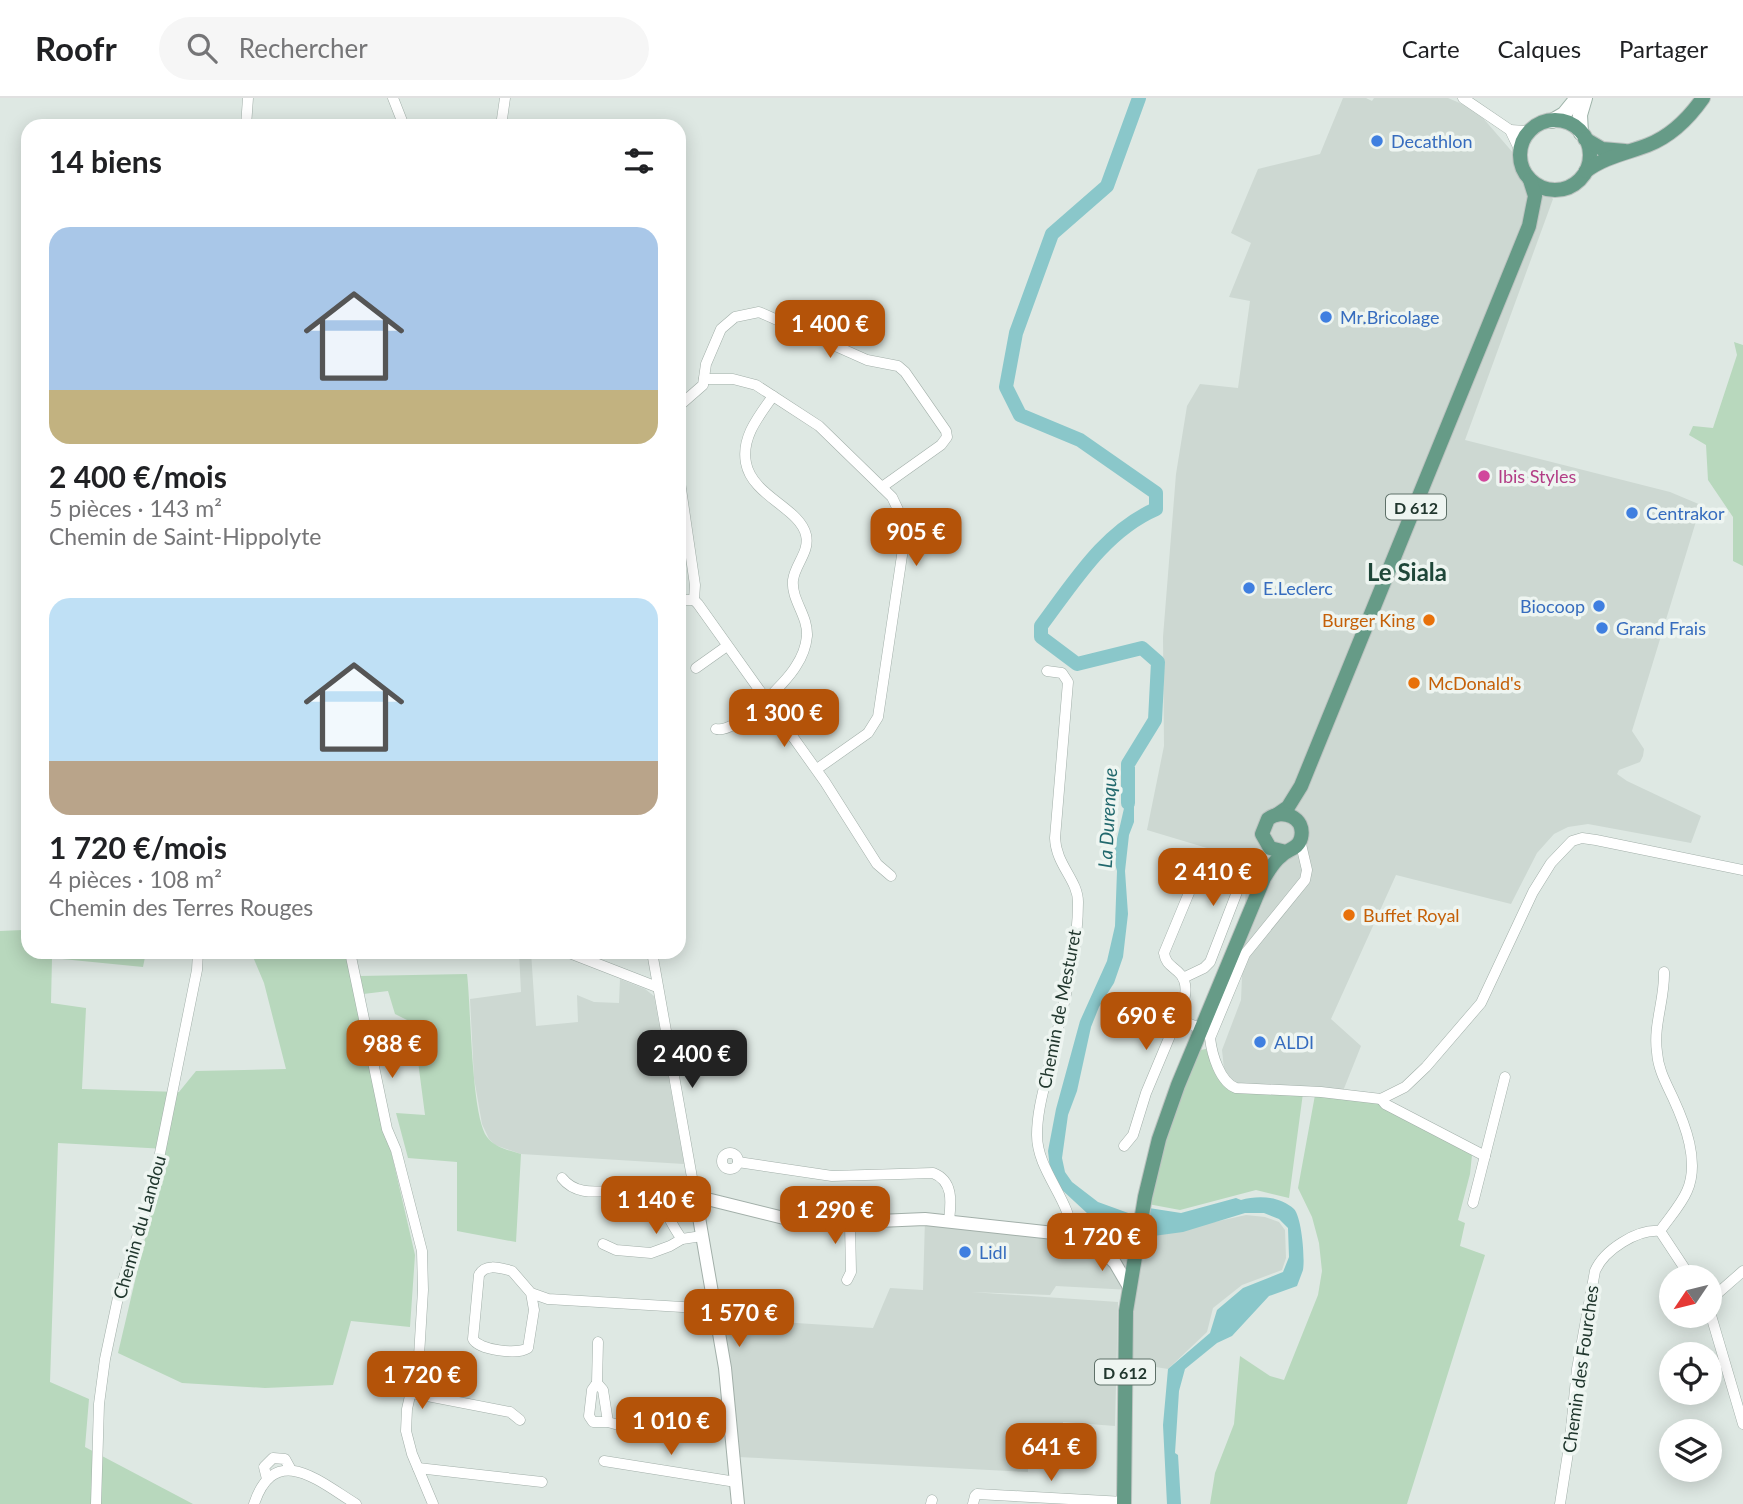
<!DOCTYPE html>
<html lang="fr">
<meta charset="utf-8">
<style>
body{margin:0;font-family:Lato,sans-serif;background:#f6f6f6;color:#202124;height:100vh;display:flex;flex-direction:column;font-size:26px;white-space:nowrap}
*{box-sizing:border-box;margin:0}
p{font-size:23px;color:#757577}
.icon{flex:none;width:38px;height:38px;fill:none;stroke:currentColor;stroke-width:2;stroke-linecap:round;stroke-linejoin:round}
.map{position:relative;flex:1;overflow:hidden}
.sheet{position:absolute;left:21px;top:21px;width:665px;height:840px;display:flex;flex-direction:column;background:#fff;border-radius:21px;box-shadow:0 4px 18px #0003}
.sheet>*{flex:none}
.needle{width:46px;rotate:235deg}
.fabs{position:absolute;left:1659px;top:1167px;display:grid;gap:14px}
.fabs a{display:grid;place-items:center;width:63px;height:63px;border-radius:50%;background:#fff;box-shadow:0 4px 18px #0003;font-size:35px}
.price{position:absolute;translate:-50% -60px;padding:0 16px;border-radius:14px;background:#b45309;color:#fff;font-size:23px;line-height:46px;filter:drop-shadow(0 2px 4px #0008)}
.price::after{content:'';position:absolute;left:50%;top:42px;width:21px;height:16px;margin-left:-10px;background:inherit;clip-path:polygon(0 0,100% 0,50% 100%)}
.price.current{background:#222;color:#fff}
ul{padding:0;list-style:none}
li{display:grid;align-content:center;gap:14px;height:371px;padding:0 28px}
li span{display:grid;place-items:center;height:217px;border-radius:21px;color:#555}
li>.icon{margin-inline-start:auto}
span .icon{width:126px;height:126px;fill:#fffc;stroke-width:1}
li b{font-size:30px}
h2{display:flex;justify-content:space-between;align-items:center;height:84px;padding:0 28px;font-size:30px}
header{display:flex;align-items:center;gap:42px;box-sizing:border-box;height:98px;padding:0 35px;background:#fff;border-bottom:2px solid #e0e0e0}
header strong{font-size:33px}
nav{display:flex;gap:38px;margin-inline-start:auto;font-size:24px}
.search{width:490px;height:63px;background:#f6f6f6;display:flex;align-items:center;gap:18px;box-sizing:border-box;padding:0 24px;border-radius:38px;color:#757577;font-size:26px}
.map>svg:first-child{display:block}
.built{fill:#cdd8d2}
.green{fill:#b8d8bd}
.water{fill:#8ac7ca}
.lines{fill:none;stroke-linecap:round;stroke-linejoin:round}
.river{stroke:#8ac7ca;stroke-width:14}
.minor-casing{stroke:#a2afa9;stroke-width:11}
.tertiary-casing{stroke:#a2afa9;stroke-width:14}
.secondary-casing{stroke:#9eb3a9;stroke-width:16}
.primary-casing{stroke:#bcc3c0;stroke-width:16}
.minor{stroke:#fff;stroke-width:10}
.tertiary{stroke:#fff;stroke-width:12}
.secondary{stroke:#fff;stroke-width:14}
.primary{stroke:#669b87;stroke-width:14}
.shop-dot{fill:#3f7fe0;stroke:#eef5f1;stroke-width:2.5}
.hotel-dot{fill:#d1479c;stroke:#eef5f1;stroke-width:2.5}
.food-dot{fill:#e8710a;stroke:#eef5f1;stroke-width:2.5}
.labels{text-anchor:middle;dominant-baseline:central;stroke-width:7;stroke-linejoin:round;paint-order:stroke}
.shield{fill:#eef5f1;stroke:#5e7068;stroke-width:2}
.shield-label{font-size:16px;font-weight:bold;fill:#21372e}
.shop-label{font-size:18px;fill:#366cbe;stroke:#eef5f1;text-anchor:start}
.hotel-label{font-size:18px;fill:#b23c85;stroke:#eef5f1;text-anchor:start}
.food-label{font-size:18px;fill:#c56008;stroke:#eef5f1;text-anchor:start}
.street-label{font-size:18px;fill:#21372e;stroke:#eef5f1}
.water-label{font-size:19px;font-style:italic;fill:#21686d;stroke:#eef5f1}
.district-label{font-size:24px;font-weight:bold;fill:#1f4739;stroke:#eef5f1}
</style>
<header>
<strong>Roofr</strong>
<div class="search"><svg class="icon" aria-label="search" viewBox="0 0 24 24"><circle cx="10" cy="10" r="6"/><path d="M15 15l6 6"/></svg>Rechercher</div>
<nav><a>Carte</a><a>Calques</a><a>Partager</a></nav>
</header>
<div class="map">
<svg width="1743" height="1406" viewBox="0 0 1743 1406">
<rect width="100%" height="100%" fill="#dee8e3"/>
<g class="built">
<path d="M1343,0h23l6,3 2,-3h74l28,12 77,89 -88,241 205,52 31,13 -69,226 12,18 -1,7 -3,6 -21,8 -2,4 10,7 74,35 -10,27 -103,-19 -20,3 -14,7 -17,19 -26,51 -115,-29 -65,144 30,27 -18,45 -110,-7 -9,-15 -2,-19 19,-50 6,-140 -100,-30 17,-84 -1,-109 13,-163 11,-68 13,-22 38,4 12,-87 -21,-4 22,-54 -20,-10 27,-64 62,-15z"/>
<path d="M519,854h12l5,74 42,-4 -1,-27 17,7 25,1 1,-24 25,10 9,7 30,168 -163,-10 -26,-9 -6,-6 -7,-15 -8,-46 -4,-79 51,-7z"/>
<path d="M1246,1117l19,2 14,5 6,8 1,28 -4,12 -40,15 -29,23 -6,24 -39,37 -37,-6v-73l-75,-4 -6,9 -79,-3 147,10 -3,124 -52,-4 -1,29h-34v21l-290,-15 -17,-139 152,10 17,-40 33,2 2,-71 147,16 74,2z"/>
</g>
<g class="green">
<path d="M1734,244l9,3v221l-10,-5v-44l-25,-37 -2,-35 -17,-10 4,-9 20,2 24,-73z"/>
<path d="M22,647l6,1v206h118l-3,15 -91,-9 -1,45 35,5 -4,81 97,3 17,-21 90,-2 -22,-86 -13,-31h101l7,24 108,-2c4,32 4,142 20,163 8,11 22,13 34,17l-5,88 -59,-11v-69l-49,-4 -12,-45 29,2 -12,-92 -18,-9 -7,-23 -33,4 60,260 -5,72 -59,-6 -18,64 -68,3 -83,-5 -64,-30 48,-204 -108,-6 -8,239 39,17 -4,48 108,57h-193v-573l23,-1z"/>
<path d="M1206,951l14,32 8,8 75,4 -14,105 -33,-8 -76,20 -32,-6 22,-81 27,-68 4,-5z"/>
<path d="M1315,997l62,7 95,53 -2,19 -12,46 7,3 -5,23 25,9 -78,249h-197l5,-31 19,-49 6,-68 30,20 14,4 34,-85 4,-24 -3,-28 -7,-26 -14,-29z"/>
</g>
<path class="water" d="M1126,683l8,24v17l-5,13 -4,36 3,43 -5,43 -9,26 -15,24 -8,20 -14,64 -9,24 -6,43 3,14 7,10 26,20 33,12 18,-6 32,5 55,-15 5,2c17,-5 39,-4 53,9 8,9 11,50 9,61 -2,5 -4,11 -6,16l-28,10 -37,40 -15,7 -32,26 -6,22 -4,62 3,2 3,49h-14l-4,-79 5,-56 42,-36 7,-23 26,-22 40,-16 6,-15 -1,-29 -9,-9 -15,-6h-19l-62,19 -37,5 -27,-13 -31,-10 -27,-25 -11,-20 -2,-18 8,-42 24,-88 27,-60 8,-35 2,-55 -4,-15 12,-52z"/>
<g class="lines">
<path class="river" d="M1128,705v-39l27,-44 3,-58 -16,-14 -65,16 -36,-27v-11c33,-44 64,-95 115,-117v-16l-76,-53 -60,-25 -14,-28 10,-54 36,-99 55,-48 32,-88"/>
<g class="minor-casing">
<g id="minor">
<path d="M393,0l11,28"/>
<path d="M1463,0l47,32 10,21"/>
<path d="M246,28l2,-28"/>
<path d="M501,28l4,-28"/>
<path d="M1510,32l17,1 5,-2"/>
<path d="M704,281h29l23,6 63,41 73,71 10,21 2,24 -26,175 -10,16 -51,36"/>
<path d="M679,308l24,-21 3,-21 15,-35 14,-12 24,-5 108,48 31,6 7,6 41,59 1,6 -6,8 -59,42"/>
<path d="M679,377l16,110 -1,15"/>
<path d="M679,502h15l4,4 127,178 52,82 14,12"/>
<path d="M696,570l31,-22"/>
<path d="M1047,573l15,2 6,9 -13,156c1,27 23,42 23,64 0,57 -18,114 -30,169 -5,21 -11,42 -11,64 0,36 34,65 35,100"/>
<path d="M716,631c20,5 70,-46 80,-63 6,-9 10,-20 11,-30 1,-21 -16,-36 -14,-56 2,-16 17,-28 13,-45 -6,-27 -54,-39 -60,-72 -5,-26 13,-47 27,-67"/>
<path d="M1300,742l7,30 -2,10 -60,74 -35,84c2,17 10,44 26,50l85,4 60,7 24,-12 21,-20 55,-64 52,-111 18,-29 21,-22 10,-3 14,2 147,30"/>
<path d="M350,854l37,177 9,21 26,101 1,39 -4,66 -12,53 -1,22 6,23 21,50"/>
<path d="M567,854l90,35"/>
<path d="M652,854l44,248"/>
<path d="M1183,880l21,-10 6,-6 27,-70"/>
<path d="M1177,921c5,-12 14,-31 4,-44 -7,-9 -15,-9 -17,-22l27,-65v-15"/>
<path d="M1381,1001l4,5 100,52"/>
<path d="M1124,1048l9,-11 13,-42 31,-74 23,9"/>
<circle cx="730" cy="1063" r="8"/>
<path d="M738,1064l94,14 101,-3c21,8 18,30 16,48"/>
<path d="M562,1080c21,27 59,3 88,17 15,8 21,31 32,44"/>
<path d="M1473,1105l32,-126"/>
<path d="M1660,1133c9,-13 21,-26 27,-40 13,-29 -2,-67 -14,-93 -7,-15 -15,-29 -16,-46 -4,-27 8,-53 7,-80"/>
<path d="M1660,1133l31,47"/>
<path d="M603,1146l13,6 35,3 19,-7 12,-7 20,-3"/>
<path d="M847,1182l4,-8 -1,-48"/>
<path d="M531,1195l3,17 -6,38c-11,7 -49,2 -55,-9l6,-64c6,-12 21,-7 33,-4l19,22 17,6 168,10"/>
<path d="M1710,1202l33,-29"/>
<path d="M1710,1214l33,112"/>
<path d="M597,1285l1,-41"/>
<path d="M412,1295l98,19 10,8"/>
<path d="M608,1324h-15l-4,-6 3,-26 5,-7 6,7 5,32 28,8 79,-5 16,2"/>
<path d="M674,1330l-1,-14 4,-5 16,13 1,4"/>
<path d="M604,1363l132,21"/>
<path d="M418,1370l124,14"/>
<path d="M267,1381l-3,-12 9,-9 12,1 6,11"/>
<path d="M96,1406l3,-100 6,-45 14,-66 34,-105 44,-218 1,-18"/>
<path d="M254,1406c21,-63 66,-22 102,0"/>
<path d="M931,1406l1,-4"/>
<path d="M973,1406l2,-8 2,-2 147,8"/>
<path d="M1560,1406l10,-64 7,-71 18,-98c9,-21 42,-42 65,-40"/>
</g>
</g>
<g class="tertiary-casing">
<g id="tertiary">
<path d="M1095,1145l20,20 14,24"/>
<path d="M738,1406l-13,-136 -29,-168h15l97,24 117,-5 147,16 38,10 26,-4"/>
</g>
</g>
<g class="secondary-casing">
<g id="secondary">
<path d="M1552,23l12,-7 13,-16"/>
<path d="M1581,35l-1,-18 5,-17"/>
</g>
</g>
<g class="primary-casing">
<g id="primary">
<circle cx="1555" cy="57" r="35"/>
<path d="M1585,41l17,10 23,2"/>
<path d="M1586,73c18,-14 41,-18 62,-26 23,-9 41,-27 55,-47"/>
<path d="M1278,716l10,-7 13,-21 228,-560 6,-30 -5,-16"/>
<path d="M1124,1406l2,-193 19,-114 14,-58 19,-54 86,-207c5,-8 10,-17 17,-22 7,-7 17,-7 20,-18 5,-21 -19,-30 -33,-19l-6,15 8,14 16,4"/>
</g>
</g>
<use href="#minor" class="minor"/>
<use href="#tertiary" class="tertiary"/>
<use href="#secondary" class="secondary"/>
<use href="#primary" class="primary"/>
</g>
<g class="shop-dot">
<circle cx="1377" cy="43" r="7"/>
<circle cx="1326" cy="219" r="7"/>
<circle cx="1632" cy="415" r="7"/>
<circle cx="1249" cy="490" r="7"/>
<circle cx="1599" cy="508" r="7"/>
<circle cx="1602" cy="530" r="7"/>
<circle cx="1260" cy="944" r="7"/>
<circle cx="965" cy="1154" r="7"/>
</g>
<circle class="hotel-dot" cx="1484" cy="378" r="7"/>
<g class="food-dot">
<circle cx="1429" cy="522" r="7"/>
<circle cx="1414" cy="585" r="7"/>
<circle cx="1349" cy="817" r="7"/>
</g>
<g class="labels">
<g class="shield">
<rect x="1386" y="396.5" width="60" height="25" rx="5"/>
<rect x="1095" y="1261.5" width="60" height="25" rx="5"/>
</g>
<g class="shield-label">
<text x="1416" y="409">D 612</text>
<text x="1125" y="1274">D 612</text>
</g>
<g class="shop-label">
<text x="1391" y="43">Decathlon</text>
<text x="1340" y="219">Mr.Bricolage</text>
<text x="1646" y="415">Centrakor</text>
<text x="1263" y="490">E.Leclerc</text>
<text x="1585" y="508" text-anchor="end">Biocoop</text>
<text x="1616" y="530">Grand Frais</text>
<text x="1274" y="944">ALDI</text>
<text x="979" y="1154">Lidl</text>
</g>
<g class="hotel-label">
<text x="1498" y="378">Ibis Styles</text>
</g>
<g class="food-label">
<text x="1415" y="522" text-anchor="end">Burger King</text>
<text x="1428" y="585">McDonald's</text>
<text x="1363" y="817">Buffet Royal</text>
</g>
<g class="street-label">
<text transform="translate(1059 911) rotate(-79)">Chemin de Mesturet</text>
<text transform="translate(139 1129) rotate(-74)">Chemin du Landou</text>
<text transform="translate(1580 1271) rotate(-82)">Chemin des Fourches</text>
</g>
<g class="water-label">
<text transform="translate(1107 720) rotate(-87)">La Durenque</text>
</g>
<g class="district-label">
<text x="1407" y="473">Le Siala</text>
</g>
</g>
</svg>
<div class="fabs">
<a><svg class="needle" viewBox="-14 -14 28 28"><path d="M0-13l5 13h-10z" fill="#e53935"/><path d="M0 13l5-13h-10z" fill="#757577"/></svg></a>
<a><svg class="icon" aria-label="locate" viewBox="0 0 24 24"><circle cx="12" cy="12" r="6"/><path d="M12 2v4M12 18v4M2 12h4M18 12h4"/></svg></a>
<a><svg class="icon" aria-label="layers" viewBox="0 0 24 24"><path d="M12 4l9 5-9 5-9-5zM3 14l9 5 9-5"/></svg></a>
</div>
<b class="price" style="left:830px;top:262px">1 400 €</b>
<b class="price" style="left:916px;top:470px">905 €</b>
<b class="price" style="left:784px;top:651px">1 300 €</b>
<b class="price" style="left:1213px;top:810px">2 410 €</b>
<b class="price" style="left:1146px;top:954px">690 €</b>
<b class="price" style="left:392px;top:982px">988 €</b>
<b class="price current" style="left:692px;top:992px">2 400 €</b>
<b class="price" style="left:656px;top:1138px">1 140 €</b>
<b class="price" style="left:835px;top:1148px">1 290 €</b>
<b class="price" style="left:1102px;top:1175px">1 720 €</b>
<b class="price" style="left:739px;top:1251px">1 570 €</b>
<b class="price" style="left:422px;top:1313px">1 720 €</b>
<b class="price" style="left:671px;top:1359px">1 010 €</b>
<b class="price" style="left:1051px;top:1385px">641 €</b>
<section class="sheet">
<h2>14 biens<svg class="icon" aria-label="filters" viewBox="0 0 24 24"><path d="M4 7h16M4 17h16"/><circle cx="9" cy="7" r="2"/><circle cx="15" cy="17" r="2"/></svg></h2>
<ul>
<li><span style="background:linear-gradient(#a9c7e8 75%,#c2b280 0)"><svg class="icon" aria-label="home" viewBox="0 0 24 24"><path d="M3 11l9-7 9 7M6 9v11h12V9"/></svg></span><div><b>2 400 €/mois</b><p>5 pièces · 143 m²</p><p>Chemin de Saint-Hippolyte</p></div></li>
<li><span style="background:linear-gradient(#bfe0f5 75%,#b9a48a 0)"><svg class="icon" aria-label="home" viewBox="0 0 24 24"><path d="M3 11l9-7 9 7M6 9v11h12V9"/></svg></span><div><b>1 720 €/mois</b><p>4 pièces · 108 m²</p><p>Chemin des Terres Rouges</p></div></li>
</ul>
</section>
</div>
